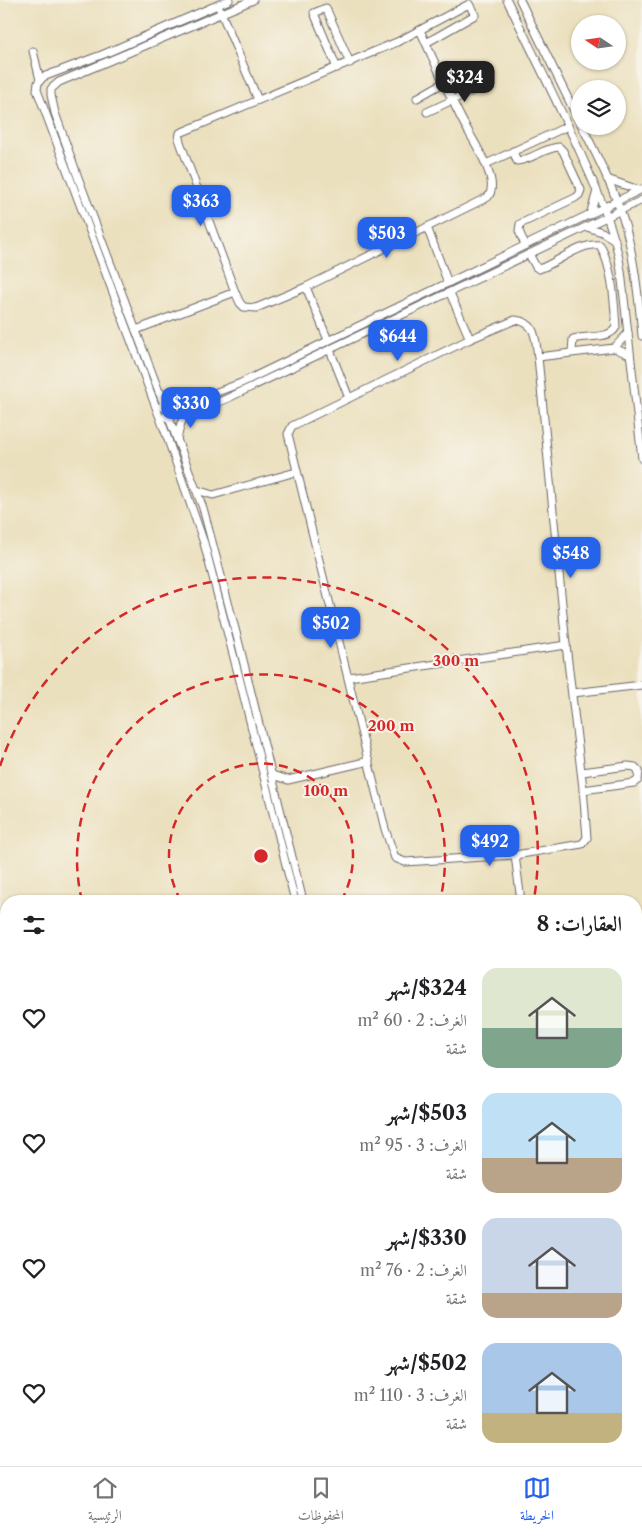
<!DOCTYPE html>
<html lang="ar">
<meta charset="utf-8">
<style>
body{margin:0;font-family:"Libre Caslon Text",Amiri,serif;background:#f6f6f6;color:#202124;direction:rtl;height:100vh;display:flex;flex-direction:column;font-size:19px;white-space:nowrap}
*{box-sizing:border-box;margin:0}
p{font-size:16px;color:#757577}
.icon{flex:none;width:28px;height:28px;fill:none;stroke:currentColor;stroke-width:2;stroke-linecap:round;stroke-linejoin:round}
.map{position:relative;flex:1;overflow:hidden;direction:ltr}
.details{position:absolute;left:0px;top:895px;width:642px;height:571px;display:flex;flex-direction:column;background:#fff;border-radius:20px 20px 0 0;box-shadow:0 1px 4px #0004;direction:rtl}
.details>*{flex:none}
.needle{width:32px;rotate:283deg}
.controls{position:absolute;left:571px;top:15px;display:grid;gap:10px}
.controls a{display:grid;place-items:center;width:55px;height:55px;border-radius:50%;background:#fff;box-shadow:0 1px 4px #0004;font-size:25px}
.price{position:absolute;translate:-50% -42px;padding:0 11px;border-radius:10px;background:#2563eb;color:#fff;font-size:16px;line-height:32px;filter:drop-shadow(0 1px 2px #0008)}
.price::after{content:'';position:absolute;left:50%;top:30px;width:15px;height:11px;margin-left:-8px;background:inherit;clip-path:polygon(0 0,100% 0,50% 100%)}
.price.active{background:#222;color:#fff}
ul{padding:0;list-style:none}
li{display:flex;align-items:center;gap:15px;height:125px;padding:0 20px}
li span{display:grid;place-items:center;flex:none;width:140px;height:100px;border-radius:15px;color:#555}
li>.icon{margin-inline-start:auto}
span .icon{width:60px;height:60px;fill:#fffc;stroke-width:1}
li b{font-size:21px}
h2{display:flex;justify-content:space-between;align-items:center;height:60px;padding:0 20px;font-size:21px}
.menu{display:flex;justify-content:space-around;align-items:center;height:70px;border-top:1px solid #e0e0e0;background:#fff;font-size:14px;color:#757577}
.menu a{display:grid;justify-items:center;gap:2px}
.menu .active{color:#2563eb}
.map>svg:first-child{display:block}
.sand{fill:url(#sand-dots);stroke:#887e6c}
.park{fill:url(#park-tufts);stroke:#627d62}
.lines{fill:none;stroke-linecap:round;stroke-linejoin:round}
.canal{stroke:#3eaabd;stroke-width:6}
.minor-casing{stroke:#686469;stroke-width:9}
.major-casing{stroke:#686469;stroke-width:11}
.highway-casing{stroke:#686469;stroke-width:12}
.minor{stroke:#fff;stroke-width:7}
.major{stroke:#fff;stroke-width:9}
.highway{stroke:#fff;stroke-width:10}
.ring{fill:none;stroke:#d62828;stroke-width:2.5;stroke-dasharray:9 6}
.centre{fill:#d62828;stroke:#f7f3e8;stroke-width:2.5}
.ring-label{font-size:15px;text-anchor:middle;font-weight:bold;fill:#d62828;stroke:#f7f3e8;stroke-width:4;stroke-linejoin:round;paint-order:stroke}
</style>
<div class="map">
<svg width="642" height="1466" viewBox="0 0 642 1466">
<defs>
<pattern id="sand-dots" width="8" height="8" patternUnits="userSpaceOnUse" patternTransform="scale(1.25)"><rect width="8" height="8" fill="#eeda9e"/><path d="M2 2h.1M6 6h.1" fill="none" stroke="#ccbb89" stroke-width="1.8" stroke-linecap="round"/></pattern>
<pattern id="park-tufts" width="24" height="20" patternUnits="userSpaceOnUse" patternTransform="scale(1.25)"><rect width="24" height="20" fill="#a1d88a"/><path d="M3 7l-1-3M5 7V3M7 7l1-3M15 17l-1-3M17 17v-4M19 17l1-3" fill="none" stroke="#8ab978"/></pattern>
</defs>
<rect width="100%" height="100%" fill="#f7f3e8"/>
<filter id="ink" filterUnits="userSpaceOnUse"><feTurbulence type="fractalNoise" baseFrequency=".02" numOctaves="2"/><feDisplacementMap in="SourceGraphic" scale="10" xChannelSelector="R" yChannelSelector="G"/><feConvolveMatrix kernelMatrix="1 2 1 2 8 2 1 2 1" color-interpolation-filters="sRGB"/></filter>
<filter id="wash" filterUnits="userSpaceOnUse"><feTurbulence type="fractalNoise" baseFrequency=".0096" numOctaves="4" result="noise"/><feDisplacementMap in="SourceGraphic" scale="20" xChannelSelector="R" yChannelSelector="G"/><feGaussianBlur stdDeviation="1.12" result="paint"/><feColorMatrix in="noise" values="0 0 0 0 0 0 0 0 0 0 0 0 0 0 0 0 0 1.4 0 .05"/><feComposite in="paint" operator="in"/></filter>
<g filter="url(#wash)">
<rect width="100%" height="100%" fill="#ebe0be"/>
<g class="sand">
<path d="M6,1189v271h119l1,6h-126v-276z"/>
<path d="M636,1327l6,2v28l-6,-2z"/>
<path d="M151,1460h164l-26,6h-137z"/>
</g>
<path class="park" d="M642,946v127l-6,1v-127z"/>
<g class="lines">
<g class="canal">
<path d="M636,1427l6,-2"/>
<path d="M541,1466l16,-6"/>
</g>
</g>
</g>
<g filter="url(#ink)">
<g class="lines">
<g class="minor-casing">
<g id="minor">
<path d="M229,0l-125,54 -61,23 -5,6 -1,7 129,344 38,109 35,134 56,224"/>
<path d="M253,0l-194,82 -8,7v6l4,18 24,67 124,328 35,132 65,261"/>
<path d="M507,0c25,51 50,101 73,152 17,39 35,76 41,119l21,188"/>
<path d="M520,0l60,123"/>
<path d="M220,10l38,90"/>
<path d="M420,30c13,29 25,56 39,84 8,17 20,33 27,51 4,10 9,23 2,32l-182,90 -50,21 -12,-1 -4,-4 -5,-11 -56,-153 1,-6 217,-91 72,-38 6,11 -49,28"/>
<path d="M33,51l7,29"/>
<path d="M337,68l-23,-55 12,-5 24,55"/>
<path d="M417,98l26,-15"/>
<path d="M427,112l47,-22"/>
<path d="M582,126c16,32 33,65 43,99 10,36 14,74 17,111"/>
<path d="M513,151l4,10c15,-1 26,-13 42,-14l4,4 18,39 -2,5 -4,3 -55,26 -1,7 6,14"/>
<path d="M486,164l82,-38"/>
<path d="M607,179l32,11"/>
<path d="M590,215l7,-24"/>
<path d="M427,227l21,56"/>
<path d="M587,227l15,5 13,8"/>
<path d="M529,254l7,13 3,2c18,-6 42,-27 61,-24 13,24 14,55 16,82 -6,13 -31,8 -43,12l-1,13"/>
<path d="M306,287l22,53"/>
<path d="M450,293l20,46"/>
<path d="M515,320c22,2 20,19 23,37l28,288 17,143 4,50 -5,6 -67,11 -110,7 -10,-4 -10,-29 -97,-395 4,-8 178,-87z"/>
<path d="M136,330l99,-38"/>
<path d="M614,348l14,-15"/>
<path d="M330,350l19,48"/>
<path d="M538,357l76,-9 16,7"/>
<path d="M159,392l21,11"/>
<path d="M160,407l33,-6 48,-18 401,-194"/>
<path d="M165,417l38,-9 23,-9 416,-199"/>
<path d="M177,439l4,-16 6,-11"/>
<path d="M197,490l16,5 83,-23"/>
<path d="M349,677l217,-32"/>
<path d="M573,693l69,-8"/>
<path d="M582,772l46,-6 7,1 4,4 -1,9 -4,3 -51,7"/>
<path d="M272,775l16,5 81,-19"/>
<path d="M515,855l6,46"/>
<path d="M636,930l6,-1"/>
<path d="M636,939l6,-1"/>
<path d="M0,960l6,1"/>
<path d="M0,971h6"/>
<path d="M4,1168l1,14"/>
<path d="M136,1460l1,6"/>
<path d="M346,1466l5,-6"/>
<path d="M355,1466l19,-6"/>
</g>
</g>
<g class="major-casing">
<g id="major">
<path d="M636,1367l6,2"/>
<path d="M636,1376l6,-2"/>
<path d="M636,1390l6,-3"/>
<path d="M403,1466l19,-6"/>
<path d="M440,1466l18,-6"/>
</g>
</g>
<g class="highway-casing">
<g id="highway">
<path d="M636,1082l6,-1"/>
<path d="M636,1095l6,-1"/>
<path d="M0,1155l6,-1"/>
<path d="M0,1168h6"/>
</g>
</g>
<use href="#minor" class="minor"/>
<use href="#major" class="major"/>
<use href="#highway" class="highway"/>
</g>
</g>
<g class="ring">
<path d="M181 901A92 92 0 1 1 341 901"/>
<path d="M82 901A184 184 0 1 1 440 901"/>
<path d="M6 962A276 276 0 0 1 0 946M0 766A276 276 0 0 1 534 899"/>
</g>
<circle cx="261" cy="856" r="8" class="centre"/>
<g class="ring-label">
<text x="456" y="666">300 m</text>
<text x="391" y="731">200 m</text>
<text x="326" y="796">100 m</text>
</g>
</svg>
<div class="controls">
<a><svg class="needle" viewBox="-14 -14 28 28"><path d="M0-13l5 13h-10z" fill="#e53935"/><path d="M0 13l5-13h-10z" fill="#757577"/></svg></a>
<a><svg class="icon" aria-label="layers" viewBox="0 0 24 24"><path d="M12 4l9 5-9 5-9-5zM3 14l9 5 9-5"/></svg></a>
</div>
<b class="price active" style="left:465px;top:103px">$324</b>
<b class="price" style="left:201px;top:227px">$363</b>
<b class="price" style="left:387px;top:259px">$503</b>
<b class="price" style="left:398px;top:362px">$644</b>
<b class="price" style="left:191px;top:429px">$330</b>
<b class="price" style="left:571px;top:579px">$548</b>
<b class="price" style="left:331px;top:649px">$502</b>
<b class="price" style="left:490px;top:867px">$492</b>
<section class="details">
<h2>العقارات: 8<svg class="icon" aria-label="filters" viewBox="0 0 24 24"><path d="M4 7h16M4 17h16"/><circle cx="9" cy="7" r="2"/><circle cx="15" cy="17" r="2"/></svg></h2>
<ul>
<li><span style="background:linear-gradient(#dfe7d0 60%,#7fa58c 0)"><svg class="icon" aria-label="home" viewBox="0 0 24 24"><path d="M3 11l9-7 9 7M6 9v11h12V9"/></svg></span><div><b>$324/شهر</b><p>الغرف: 2 · 60 m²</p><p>شقة</p></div><svg class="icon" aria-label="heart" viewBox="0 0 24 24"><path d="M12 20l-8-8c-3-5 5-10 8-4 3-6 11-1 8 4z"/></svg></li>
<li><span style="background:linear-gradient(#bfe0f5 65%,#b9a48a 0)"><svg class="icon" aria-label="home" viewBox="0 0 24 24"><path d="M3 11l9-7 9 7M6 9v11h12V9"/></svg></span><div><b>$503/شهر</b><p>الغرف: 3 · 95 m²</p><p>شقة</p></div><svg class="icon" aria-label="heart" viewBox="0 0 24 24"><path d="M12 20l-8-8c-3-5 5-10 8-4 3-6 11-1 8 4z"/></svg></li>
<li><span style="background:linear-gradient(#c9d6e8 75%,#b9a48a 0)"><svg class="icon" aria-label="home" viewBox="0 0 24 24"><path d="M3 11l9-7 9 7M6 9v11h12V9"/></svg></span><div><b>$330/شهر</b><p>الغرف: 2 · 76 m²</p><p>شقة</p></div><svg class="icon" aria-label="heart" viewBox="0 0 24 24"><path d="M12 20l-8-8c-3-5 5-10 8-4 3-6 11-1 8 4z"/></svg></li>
<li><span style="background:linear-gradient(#a9c7e8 70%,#c2b280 0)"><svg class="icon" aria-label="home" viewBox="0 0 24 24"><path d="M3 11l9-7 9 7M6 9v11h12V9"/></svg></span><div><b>$502/شهر</b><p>الغرف: 3 · 110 m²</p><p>شقة</p></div><svg class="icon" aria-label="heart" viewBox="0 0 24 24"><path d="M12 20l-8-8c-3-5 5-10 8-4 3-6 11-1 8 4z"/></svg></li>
</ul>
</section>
</div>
<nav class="menu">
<a class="active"><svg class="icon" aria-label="map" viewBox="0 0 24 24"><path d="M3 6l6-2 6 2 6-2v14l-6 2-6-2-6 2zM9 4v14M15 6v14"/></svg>الخريطة</a>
<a><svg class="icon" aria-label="saved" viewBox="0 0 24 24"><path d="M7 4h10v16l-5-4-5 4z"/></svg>المحفوظات</a>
<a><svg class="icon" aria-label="home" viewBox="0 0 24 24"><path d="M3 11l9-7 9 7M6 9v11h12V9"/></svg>الرئيسية</a>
</nav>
